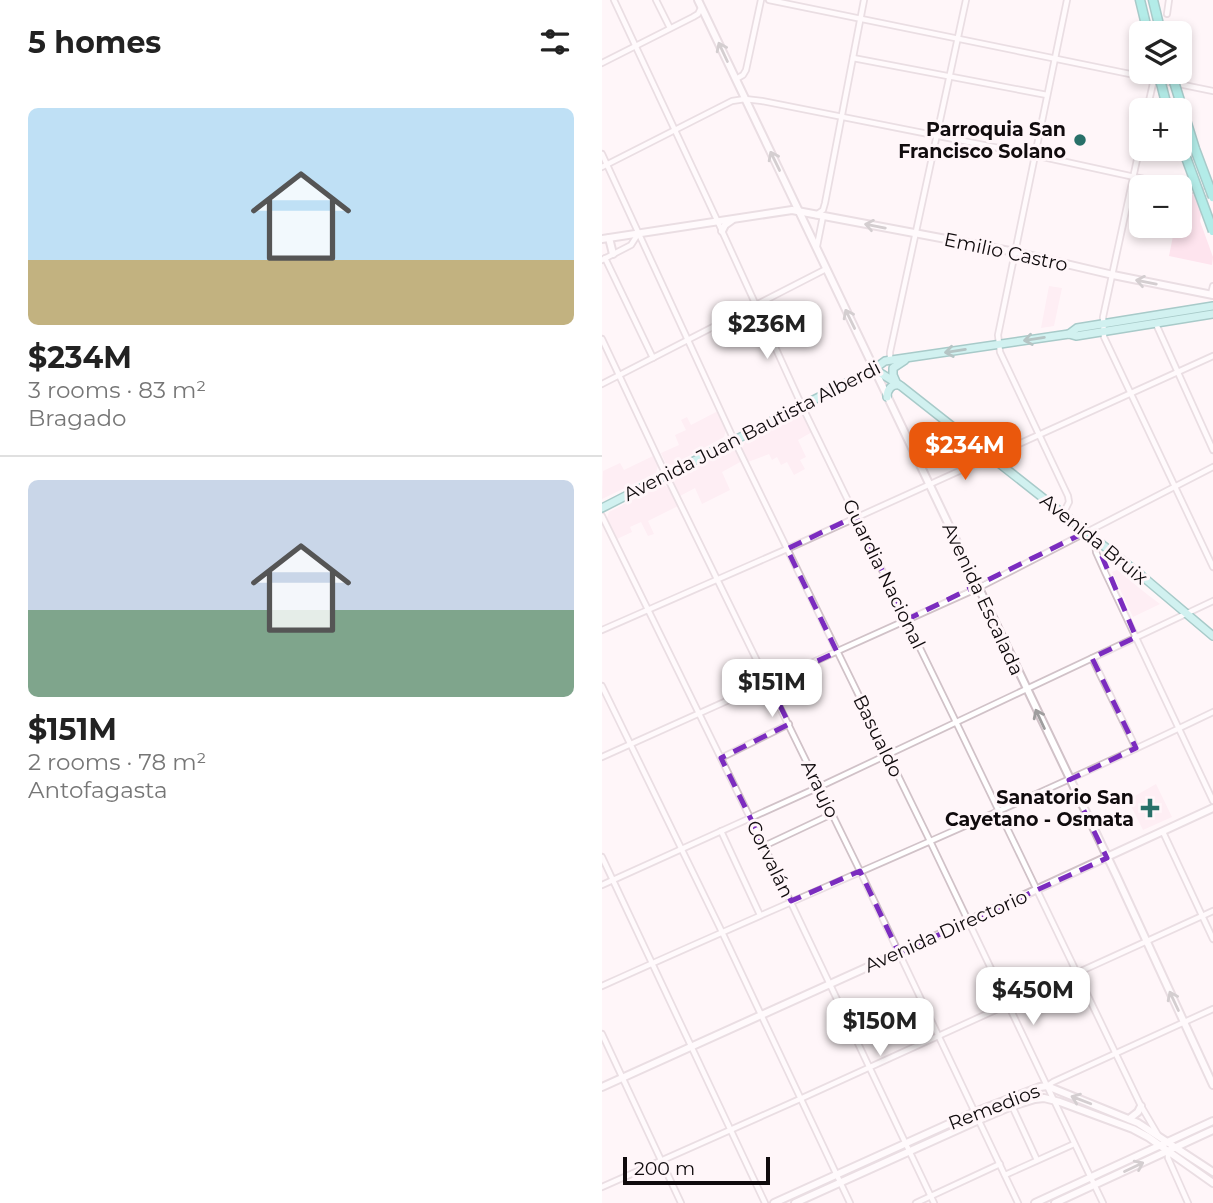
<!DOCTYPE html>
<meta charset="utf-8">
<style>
body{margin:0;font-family:Montserrat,sans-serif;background:#f2f2f2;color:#222;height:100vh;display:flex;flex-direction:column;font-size:26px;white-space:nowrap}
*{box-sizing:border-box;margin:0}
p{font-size:23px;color:#767676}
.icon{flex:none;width:38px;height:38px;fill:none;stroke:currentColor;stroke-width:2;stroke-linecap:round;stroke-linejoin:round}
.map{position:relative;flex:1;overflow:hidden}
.panel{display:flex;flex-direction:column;background:#fff;width:602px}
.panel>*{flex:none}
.controls{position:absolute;left:527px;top:21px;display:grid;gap:14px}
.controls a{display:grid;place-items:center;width:63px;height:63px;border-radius:10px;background:#fff;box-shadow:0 4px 10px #0003;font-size:35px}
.scale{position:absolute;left:21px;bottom:18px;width:147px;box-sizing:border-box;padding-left:7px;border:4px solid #100b0d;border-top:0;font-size:19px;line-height:24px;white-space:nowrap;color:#100b0d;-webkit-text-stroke:5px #fff6f9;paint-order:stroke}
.price{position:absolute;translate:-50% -60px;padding:0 16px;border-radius:14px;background:#fff;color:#222;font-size:23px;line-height:46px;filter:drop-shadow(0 2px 4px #0008)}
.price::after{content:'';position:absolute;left:50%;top:42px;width:21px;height:16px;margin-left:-10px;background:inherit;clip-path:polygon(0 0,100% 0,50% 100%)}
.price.on{background:#ea580c;color:#fff}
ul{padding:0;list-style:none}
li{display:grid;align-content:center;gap:14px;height:371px;padding:0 28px}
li+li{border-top:2px solid #e0e0e0}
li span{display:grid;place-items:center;height:217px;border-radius:10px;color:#555}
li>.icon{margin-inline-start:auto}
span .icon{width:126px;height:126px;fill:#fffc;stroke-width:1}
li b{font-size:30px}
h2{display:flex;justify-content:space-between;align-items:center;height:84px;padding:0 28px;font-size:30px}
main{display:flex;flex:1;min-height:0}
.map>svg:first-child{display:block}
.built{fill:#fce4ed}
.green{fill:#fdcee0}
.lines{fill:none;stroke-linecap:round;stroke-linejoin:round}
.street-casing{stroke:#d1c2c8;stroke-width:8}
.secondary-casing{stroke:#d1c2c8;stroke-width:10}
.primary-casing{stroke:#3e958e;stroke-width:10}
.highway-casing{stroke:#3e958e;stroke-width:11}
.street{stroke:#fff;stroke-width:4.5}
.secondary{stroke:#fff;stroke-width:6}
.primary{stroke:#9aece5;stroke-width:7}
.highway{stroke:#57e0d3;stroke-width:8}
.highway-bridge-casing{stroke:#3e958e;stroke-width:11;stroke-linecap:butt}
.highway-bridge{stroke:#57e0d3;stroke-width:8}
.oneway{stroke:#9f9d9e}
.oneway2{stroke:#5c8784}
.marked{fill:none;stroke:#7b2cbf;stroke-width:5;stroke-dasharray:14 9;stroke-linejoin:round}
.poi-dot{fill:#287069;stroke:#fff6f9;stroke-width:2.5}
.labels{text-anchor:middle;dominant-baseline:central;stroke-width:6;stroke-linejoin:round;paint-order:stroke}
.poi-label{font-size:19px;font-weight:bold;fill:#100b0d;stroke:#fff6f9;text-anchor:end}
.street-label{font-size:19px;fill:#100b0d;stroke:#fff6f9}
</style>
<main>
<section class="panel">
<h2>5 homes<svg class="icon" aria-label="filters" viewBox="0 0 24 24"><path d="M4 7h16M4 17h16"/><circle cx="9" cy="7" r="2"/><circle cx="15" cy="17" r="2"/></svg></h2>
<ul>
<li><span style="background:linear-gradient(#bfe0f5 70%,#c2b280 0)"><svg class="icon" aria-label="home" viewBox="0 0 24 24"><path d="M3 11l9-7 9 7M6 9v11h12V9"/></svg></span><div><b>$234M</b><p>3 rooms · 83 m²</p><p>Bragado</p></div></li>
<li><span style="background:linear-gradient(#c9d6e8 60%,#7fa58c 0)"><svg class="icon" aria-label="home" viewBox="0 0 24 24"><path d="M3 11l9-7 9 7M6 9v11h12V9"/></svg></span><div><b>$151M</b><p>2 rooms · 78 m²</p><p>Antofagasta</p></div></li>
</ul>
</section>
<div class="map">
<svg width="611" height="1203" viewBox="0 0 611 1203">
<rect width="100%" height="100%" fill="#fff6f9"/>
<g class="built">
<path d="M447,286l13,2 -8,38 -13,2z"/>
<path d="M116,411l8,19 -2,7 -52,28 -6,-1 -5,-11 18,-8 -4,-10 11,-5 -5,-10 6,-3 4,8z"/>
<path d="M195,415h4l3,2 8,15 -14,8 8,17 -6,3 5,9 -11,6 -7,-13 -6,3 -4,-8 -5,3 -3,-6 -21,8 -6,-14 3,-6z"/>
<path d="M126,450h5l4,2 5,9 -20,11 8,18 -28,14 -7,-16 -15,8 -6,-13 1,-5z"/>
<path d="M51,456l5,10 -2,7 -54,26 1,-28 17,-8 4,7z"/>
<path d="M62,485l6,4 8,17 -30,15 6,13 -6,2 -7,-14 -11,5 2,5 -15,7 -10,-21 2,-6 50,-26z"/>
<path d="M515,570l31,25 12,9 -27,13 -21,-45z"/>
<path d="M554,784l16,33 -29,13 -15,-30z"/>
</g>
<path class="green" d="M580,192l22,5 -4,24 13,36 -1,8 -43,-9 6,-30h5v-23z"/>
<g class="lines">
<g class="street-casing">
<g id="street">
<path d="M12,0l103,220 85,186 154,316 185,384 17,29"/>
<path d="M54,0l14,28"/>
<path d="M167,0l444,91"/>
<path d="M565,14l2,-14"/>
<path d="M251,58l194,37"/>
<path d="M0,63l91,-46 5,-3 3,-6"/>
<path d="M134,79l7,-4 3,-5 15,-70"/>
<path d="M545,110l7,-31"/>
<path d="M539,141l-38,176 1,20 109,230"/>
<path d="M0,154l132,286 196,401 173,362"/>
<path d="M0,167l130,-66 13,-2 17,2 272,54 178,39"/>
<path d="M214,215l7,-5 2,-7 39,-203"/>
<path d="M215,246l6,-30"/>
<path d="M3,258l48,100"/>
<path d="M0,260l29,-15 7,-11"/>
<path d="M609,294l2,-8"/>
<path d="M554,324l57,126"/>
<path d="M0,339l64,136 194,396 158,332"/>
<path d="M288,360v-8l76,-352"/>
<path d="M0,384l224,-115"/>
<path d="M461,514l6,-12 -1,-6 -68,-144 -2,-17 69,-335"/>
<path d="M0,516l162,330 170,357"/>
<path d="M493,541l1,11 9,20 108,229"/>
<path d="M0,630l185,-81 426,-193"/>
<path d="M490,658l44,90"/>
<path d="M0,686l120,246 128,271"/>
<path d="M0,757l376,-169 235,-121"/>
<path d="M119,758l68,-34"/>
<path d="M119,831l39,84"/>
<path d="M561,832l50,107"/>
<path d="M162,846l68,-32"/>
<path d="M0,857l163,346"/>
<path d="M0,885l217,-98 394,-186"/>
<path d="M0,986c203,-92 410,-177 611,-274"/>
<path d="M0,1034l79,169"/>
<path d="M445,1086l6,-4 160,-73"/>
<path d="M410,1106l25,54"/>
<path d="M566,1152v6l20,45"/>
<path d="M403,1175l69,-31"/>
<path d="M0,1187l198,-88 413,-188"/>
<path d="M314,1203l84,-39"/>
</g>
</g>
<g class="secondary-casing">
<g id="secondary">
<path d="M96,0l419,877 96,208"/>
<path d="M120,231l3,-6 7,-5"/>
<path d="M7,238l4,16"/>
<path d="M0,239l190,-29 223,42 98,23 100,20"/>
<path d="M0,1087l321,-145 290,-134"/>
<path d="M527,1119l9,-7 3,-6"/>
<path d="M172,1203l201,-91 65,-25 7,-1 91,37 75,49"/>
<path d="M193,1203l184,-83 33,-14 23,-7 9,-1 16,4 73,27 15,8 65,46"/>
<path d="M433,1203l178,-82"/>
<path d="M453,1203l158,-73"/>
</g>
</g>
<g class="primary-casing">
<g id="primary">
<path d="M467,334l8,-6 136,-22"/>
<path d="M272,369l27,17 241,190 71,60"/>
<path d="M294,382l-3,-7v-7l12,-8"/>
<path d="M285,397c0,-8 5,-13 12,-12"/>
<path d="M0,508l272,-139 11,-8 184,-27 7,2 137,-22"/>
</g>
</g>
<g class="highway-casing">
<g id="highway">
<path d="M538,0l8,33"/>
<path d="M551,0l8,33"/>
</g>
</g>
<use href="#street" class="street"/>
<use href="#secondary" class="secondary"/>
<use href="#primary" class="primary"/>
<use href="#highway" class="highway"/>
<g class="highway-bridge-casing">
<g id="highway-bridge">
<path d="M556,72l10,38"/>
<path d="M569,72l24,77 18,48"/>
<path d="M578,141l33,90"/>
</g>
</g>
<use href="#highway-bridge" class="highway-bridge"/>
</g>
<defs><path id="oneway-shaft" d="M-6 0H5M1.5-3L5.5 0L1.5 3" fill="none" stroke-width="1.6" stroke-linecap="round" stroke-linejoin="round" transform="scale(1.75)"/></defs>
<g class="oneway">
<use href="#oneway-shaft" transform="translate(121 52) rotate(-115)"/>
<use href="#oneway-shaft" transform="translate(173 161) rotate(-116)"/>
<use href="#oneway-shaft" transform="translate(273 226) rotate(-169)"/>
<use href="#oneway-shaft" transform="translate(544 282) rotate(-169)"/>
<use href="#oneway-shaft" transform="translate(248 319) rotate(-116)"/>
<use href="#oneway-shaft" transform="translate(438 719) rotate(-115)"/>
<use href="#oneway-shaft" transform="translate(572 1001) rotate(-115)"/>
<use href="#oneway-shaft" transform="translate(479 1100) rotate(-159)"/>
<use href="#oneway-shaft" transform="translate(532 1167) rotate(-25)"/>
</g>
<g class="oneway2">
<use href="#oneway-shaft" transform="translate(432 339) rotate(171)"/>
<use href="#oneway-shaft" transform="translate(353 351) rotate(171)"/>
</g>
<path d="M0 0H611V1203H0ZM254,516l50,104 180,-88 9,8 41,97 -44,21 44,90 -67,32 38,78 -208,95 -39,-82 -69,30 -70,-143 68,-34 -20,-41 68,-31 -50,-103z" fill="#fff6f9" fill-opacity=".55" fill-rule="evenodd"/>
<path class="marked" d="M254,516l50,104 180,-88 9,8 41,97 -44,21 44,90 -67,32 38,78 -208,95 -39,-82 -69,30 -70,-143 68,-34 -20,-41 68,-31 -50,-103z"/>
<g class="poi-dot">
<circle cx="478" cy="140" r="7"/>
<path d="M544.5 797.5h7v7h7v7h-7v7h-7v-7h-7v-7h7z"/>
</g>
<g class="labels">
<g class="poi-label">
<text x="464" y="129">Parroquia San<tspan x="464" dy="22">Francisco Solano</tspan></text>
<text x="532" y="797">Sanatorio San<tspan x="532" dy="22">Cayetano - Osmata</tspan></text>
</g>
<g class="street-label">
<text transform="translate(404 252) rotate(12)">Emilio Castro</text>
<text transform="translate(150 431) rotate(-27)">Avenida Juan Bautista Alberdi</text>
<text transform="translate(492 539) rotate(39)">Avenida Bruix</text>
<text transform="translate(282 574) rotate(64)">Guardia Nacional</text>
<text transform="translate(381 599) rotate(65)">Avenida Escalada</text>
<text transform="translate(276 736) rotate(64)">Basualdo</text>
<text transform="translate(218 789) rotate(64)">Araujo</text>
<text transform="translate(168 859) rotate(64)">Corvalán</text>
<text transform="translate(344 931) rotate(-24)">Avenida Directorio</text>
<text transform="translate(392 1107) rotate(-21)">Remedios</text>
</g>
</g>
</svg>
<div class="controls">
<a><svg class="icon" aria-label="layers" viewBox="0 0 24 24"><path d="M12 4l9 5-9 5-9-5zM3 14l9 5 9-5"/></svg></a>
<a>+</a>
<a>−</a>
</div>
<div class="scale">200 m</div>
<b class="price" style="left:165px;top:361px">$236M</b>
<b class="price on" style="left:363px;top:482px">$234M</b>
<b class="price" style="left:170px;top:719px">$151M</b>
<b class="price" style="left:431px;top:1027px">$450M</b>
<b class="price" style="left:278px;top:1058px">$150M</b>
</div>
</main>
